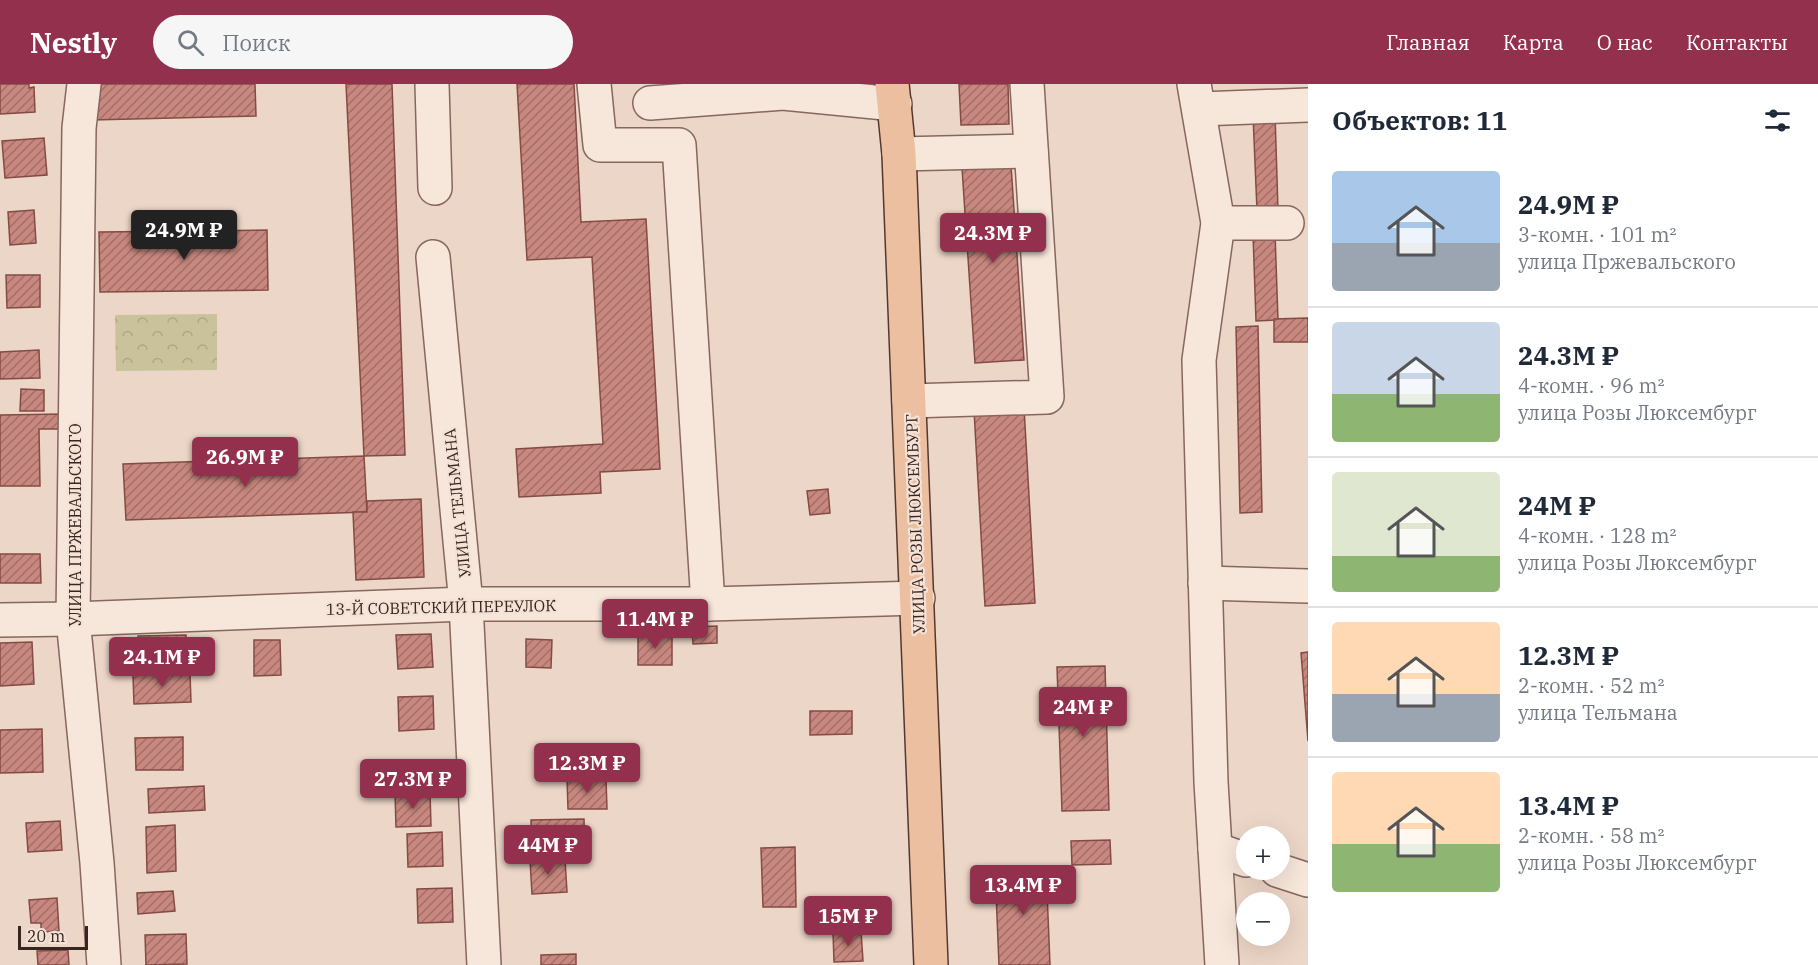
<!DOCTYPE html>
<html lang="ru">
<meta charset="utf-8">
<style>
body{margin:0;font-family:"IBM Plex Serif",serif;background:#f6f6f7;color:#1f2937;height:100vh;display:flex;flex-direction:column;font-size:22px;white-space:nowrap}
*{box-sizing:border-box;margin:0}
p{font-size:20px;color:#747a83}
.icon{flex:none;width:33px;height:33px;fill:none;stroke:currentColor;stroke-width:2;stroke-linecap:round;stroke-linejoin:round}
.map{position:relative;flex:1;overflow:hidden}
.panel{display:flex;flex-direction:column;background:#fff;width:510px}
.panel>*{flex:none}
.buttons{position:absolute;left:1236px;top:742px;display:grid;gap:12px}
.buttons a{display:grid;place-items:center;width:54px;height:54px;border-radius:50%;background:#fff;box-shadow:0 6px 24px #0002;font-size:30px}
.scale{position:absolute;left:18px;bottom:15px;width:70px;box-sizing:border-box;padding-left:6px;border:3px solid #382520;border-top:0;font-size:16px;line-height:21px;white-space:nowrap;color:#382520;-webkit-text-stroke:4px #f4e2d6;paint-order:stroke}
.price{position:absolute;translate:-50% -51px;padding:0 14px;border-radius:6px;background:#92304e;color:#fff;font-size:20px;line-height:39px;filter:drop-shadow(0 2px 3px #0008)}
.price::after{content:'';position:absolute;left:50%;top:36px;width:18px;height:14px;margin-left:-9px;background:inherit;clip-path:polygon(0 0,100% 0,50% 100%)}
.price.current{background:#222;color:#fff}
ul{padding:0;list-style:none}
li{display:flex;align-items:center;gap:18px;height:150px;padding:0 24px}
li+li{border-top:2px solid #e0e1e3}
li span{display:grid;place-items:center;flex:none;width:168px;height:120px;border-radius:6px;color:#555}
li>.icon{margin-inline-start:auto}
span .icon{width:72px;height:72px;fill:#fffc;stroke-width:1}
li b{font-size:26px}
h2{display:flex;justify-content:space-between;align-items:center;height:72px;padding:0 24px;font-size:26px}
header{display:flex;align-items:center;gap:36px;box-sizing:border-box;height:84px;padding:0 30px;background:#92304e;color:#fff}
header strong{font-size:28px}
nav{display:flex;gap:33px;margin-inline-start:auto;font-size:21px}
.search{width:420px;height:54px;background:#f6f6f7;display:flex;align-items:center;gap:15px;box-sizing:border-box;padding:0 21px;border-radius:33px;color:#747a83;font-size:22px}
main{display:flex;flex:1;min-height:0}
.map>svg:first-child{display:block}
.park{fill:url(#park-crowns)}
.building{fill:url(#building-hatch);stroke:#844b44;stroke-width:1.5}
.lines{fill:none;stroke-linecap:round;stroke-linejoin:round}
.minor-casing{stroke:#87675d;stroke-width:36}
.major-casing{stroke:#553731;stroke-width:36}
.minor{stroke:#f7e6da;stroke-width:33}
.major{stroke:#edbfa1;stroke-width:33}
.labels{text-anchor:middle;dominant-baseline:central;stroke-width:4.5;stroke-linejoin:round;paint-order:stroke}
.street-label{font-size:16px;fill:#382520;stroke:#f4e2d6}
</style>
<header>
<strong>Nestly</strong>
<div class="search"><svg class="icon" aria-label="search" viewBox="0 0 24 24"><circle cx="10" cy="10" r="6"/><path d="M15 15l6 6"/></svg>Поиск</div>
<nav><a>Главная</a><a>Карта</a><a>О нас</a><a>Контакты</a></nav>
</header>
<main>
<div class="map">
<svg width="1308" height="881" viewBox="0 0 1308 881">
<defs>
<pattern id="park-crowns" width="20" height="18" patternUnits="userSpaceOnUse" patternTransform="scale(1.5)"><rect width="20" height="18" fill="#cac29b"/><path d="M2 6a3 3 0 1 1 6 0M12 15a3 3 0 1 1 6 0" fill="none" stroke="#aea785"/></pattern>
<pattern id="building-hatch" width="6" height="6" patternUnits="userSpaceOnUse" patternTransform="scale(1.5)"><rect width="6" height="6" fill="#c8887f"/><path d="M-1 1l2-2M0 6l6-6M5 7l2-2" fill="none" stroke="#a36f68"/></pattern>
</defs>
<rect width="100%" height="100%" fill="#ecd6c7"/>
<path class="park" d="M217,230v56l-101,1 -1,-56z"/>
<g class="building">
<path d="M0,0h29v4l5,-1 1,25 -35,2z"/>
<path d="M91,0h164l1,32 -164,4z"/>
<path d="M346,0h46l13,371 -41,1z"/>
<path d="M517,0h57l7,138 65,-3 14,250 -60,3 1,21 -82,4 -3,-48 87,-5 -11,-187 -65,3z"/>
<path d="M959,0h49l1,40 -48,1z"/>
<path d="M1275,30l3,96 -21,1 -4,-96z"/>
<path d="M44,54l3,37 -42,3 -3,-37z"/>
<path d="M1011,81l13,195 -49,3 -13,-195z"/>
<path d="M34,126l2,33 -26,2 -2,-33z"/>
<path d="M267,146l1,60 -168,2 -1,-60z"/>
<path d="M1275,149l3,87 -22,1 -3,-87z"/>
<path d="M6,191h34v32l-33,1z"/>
<path d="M1308,234v24h-34v-23z"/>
<path d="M1258,242l4,186 -22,1 -4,-186z"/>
<path d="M39,266l1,28 -40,1v-27z"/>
<path d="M21,305l23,1v21h-24z"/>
<path d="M1024,323l11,196 -50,3 -11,-196z"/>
<path d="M63,330v15h-24l1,57h-40v-71z"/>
<path d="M364,372l3,56 -241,8 -3,-56z"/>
<path d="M828,405l2,24 -20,2 -3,-24z"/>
<path d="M421,415l3,78 -68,3 -3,-68h14v-11z"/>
<path d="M0,470h40l1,29h-41z"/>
<path d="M717,542v17l-24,1 -1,-17z"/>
<path d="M431,550l2,33 -35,2 -2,-34z"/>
<rect x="638" y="550" width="34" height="31"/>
<path d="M186,551l1,30 -48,1 -1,-30z"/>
<path d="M526,555l26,1 -1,28 -25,-1z"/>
<path d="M254,556h26l1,35 -27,1z"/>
<path d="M32,558l2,42 -34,2v-43z"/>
<path d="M1308,568v89l-7,-88z"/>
<path d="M1105,582l4,144 -47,1 -5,-144z"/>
<path d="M190,589l1,29 -57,2 -1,-29z"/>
<path d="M433,612l1,33 -35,2 -1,-34z"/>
<path d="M810,627h42v23l-42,1z"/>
<path d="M42,645l1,43 -43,1v-43z"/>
<path d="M183,653v33h-47l-1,-32z"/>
<path d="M567,695h39l1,30h-39z"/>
<path d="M204,702l1,24 -56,3 -1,-24z"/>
<path d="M430,708l1,34 -35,1 -1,-34z"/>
<path d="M584,735l1,32 -53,2 -1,-33z"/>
<path d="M60,737l2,29 -34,2 -2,-29z"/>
<path d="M175,741l1,46 -29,2 -1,-46z"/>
<path d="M442,748l1,34 -35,1 -1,-33z"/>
<path d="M1110,756l1,24 -39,1 -1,-24z"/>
<path d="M795,763l1,60h-33l-2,-59z"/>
<path d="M565,775l2,33 -35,2 -2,-34z"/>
<path d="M1046,782l4,99h-51l-4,-97z"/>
<path d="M452,804l1,34 -35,1 -1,-34z"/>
<path d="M173,807l2,20 -37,3 -1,-21z"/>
<path d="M57,814l2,33 -18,1v-9h-10l-2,-23z"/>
<path d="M861,847l2,30 -29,1 -1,-30z"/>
<path d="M186,850l1,30 -41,1 -1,-30z"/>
<path d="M68,866l1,15h-31l-1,-14z"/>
<path d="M576,870v11h-35v-10z"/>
</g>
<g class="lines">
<g class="minor-casing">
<g id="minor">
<path d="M84,0l-5,44 -6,491 24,244 7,102"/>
<path d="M432,0l3,104"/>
<path d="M594,0l6,61h79l29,459"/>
<path d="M1194,0l24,139 -19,137 12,422 11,183"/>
<path d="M650,19l133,-10 112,11"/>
<path d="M1200,25l108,-4"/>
<path d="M899,70l132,-3"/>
<path d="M1218,139h69"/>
<path d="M433,173l33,347 18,361"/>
<path d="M909,317l138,-4 -20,-313"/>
<path d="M1205,499l103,3"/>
<path d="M0,536l73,-1 393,-15h242l210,-6"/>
<path d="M1215,765l31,11"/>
<path d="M1277,786l31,10"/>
</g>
</g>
<g class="major-casing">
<path id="major" d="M892,0l7,70 32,811"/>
</g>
<use href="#minor" class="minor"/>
<use href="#major" class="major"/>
</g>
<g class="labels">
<g class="street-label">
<text transform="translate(457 419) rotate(-96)">УЛИЦА ТЕЛЬМАНА</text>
<text transform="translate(915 440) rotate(-92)">УЛИЦА РОЗЫ ЛЮКСЕМБУРГ</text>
<text transform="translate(75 441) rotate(-90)">УЛИЦА ПРЖЕВАЛЬСКОГО</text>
<text transform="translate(441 523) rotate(-1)">13-Й СОВЕТСКИЙ ПЕРЕУЛОК</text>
</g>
</g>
</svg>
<div class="buttons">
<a>+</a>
<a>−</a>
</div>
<div class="scale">20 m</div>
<b class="price current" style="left:184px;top:177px">24.9M ₽</b>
<b class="price" style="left:993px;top:180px">24.3M ₽</b>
<b class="price" style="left:245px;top:404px">26.9M ₽</b>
<b class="price" style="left:655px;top:566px">11.4M ₽</b>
<b class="price" style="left:162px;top:604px">24.1M ₽</b>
<b class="price" style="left:1083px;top:654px">24M ₽</b>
<b class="price" style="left:587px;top:710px">12.3M ₽</b>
<b class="price" style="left:413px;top:726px">27.3M ₽</b>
<b class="price" style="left:548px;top:792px">44M ₽</b>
<b class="price" style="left:1023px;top:832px">13.4M ₽</b>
<b class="price" style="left:848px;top:863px">15M ₽</b>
</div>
<section class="panel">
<h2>Объектов: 11<svg class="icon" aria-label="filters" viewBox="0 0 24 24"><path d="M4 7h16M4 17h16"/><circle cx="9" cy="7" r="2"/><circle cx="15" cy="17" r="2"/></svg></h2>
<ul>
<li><span style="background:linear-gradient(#a9c7e8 60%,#9aa5b1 0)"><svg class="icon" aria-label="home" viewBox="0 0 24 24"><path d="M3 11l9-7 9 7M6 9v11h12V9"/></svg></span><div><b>24.9M ₽</b><p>3-комн. · 101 m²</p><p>улица Пржевальского</p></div></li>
<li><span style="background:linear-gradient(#c9d6e8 60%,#8fb573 0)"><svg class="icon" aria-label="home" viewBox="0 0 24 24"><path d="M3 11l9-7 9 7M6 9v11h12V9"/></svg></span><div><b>24.3M ₽</b><p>4-комн. · 96 m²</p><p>улица Розы Люксембург</p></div></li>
<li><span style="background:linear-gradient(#dfe7d0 70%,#8fb573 0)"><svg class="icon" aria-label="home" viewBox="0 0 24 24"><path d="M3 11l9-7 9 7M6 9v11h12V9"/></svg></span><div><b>24M ₽</b><p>4-комн. · 128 m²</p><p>улица Розы Люксембург</p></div></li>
<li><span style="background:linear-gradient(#ffd9b3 60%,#9aa5b1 0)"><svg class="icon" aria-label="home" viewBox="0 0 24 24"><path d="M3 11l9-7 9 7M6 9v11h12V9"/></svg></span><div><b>12.3M ₽</b><p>2-комн. · 52 m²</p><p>улица Тельмана</p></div></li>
<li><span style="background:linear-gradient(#ffd9b3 60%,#8fb573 0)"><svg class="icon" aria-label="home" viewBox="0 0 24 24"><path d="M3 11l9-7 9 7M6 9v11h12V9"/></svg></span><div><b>13.4M ₽</b><p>2-комн. · 58 m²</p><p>улица Розы Люксембург</p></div></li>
</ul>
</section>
</main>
